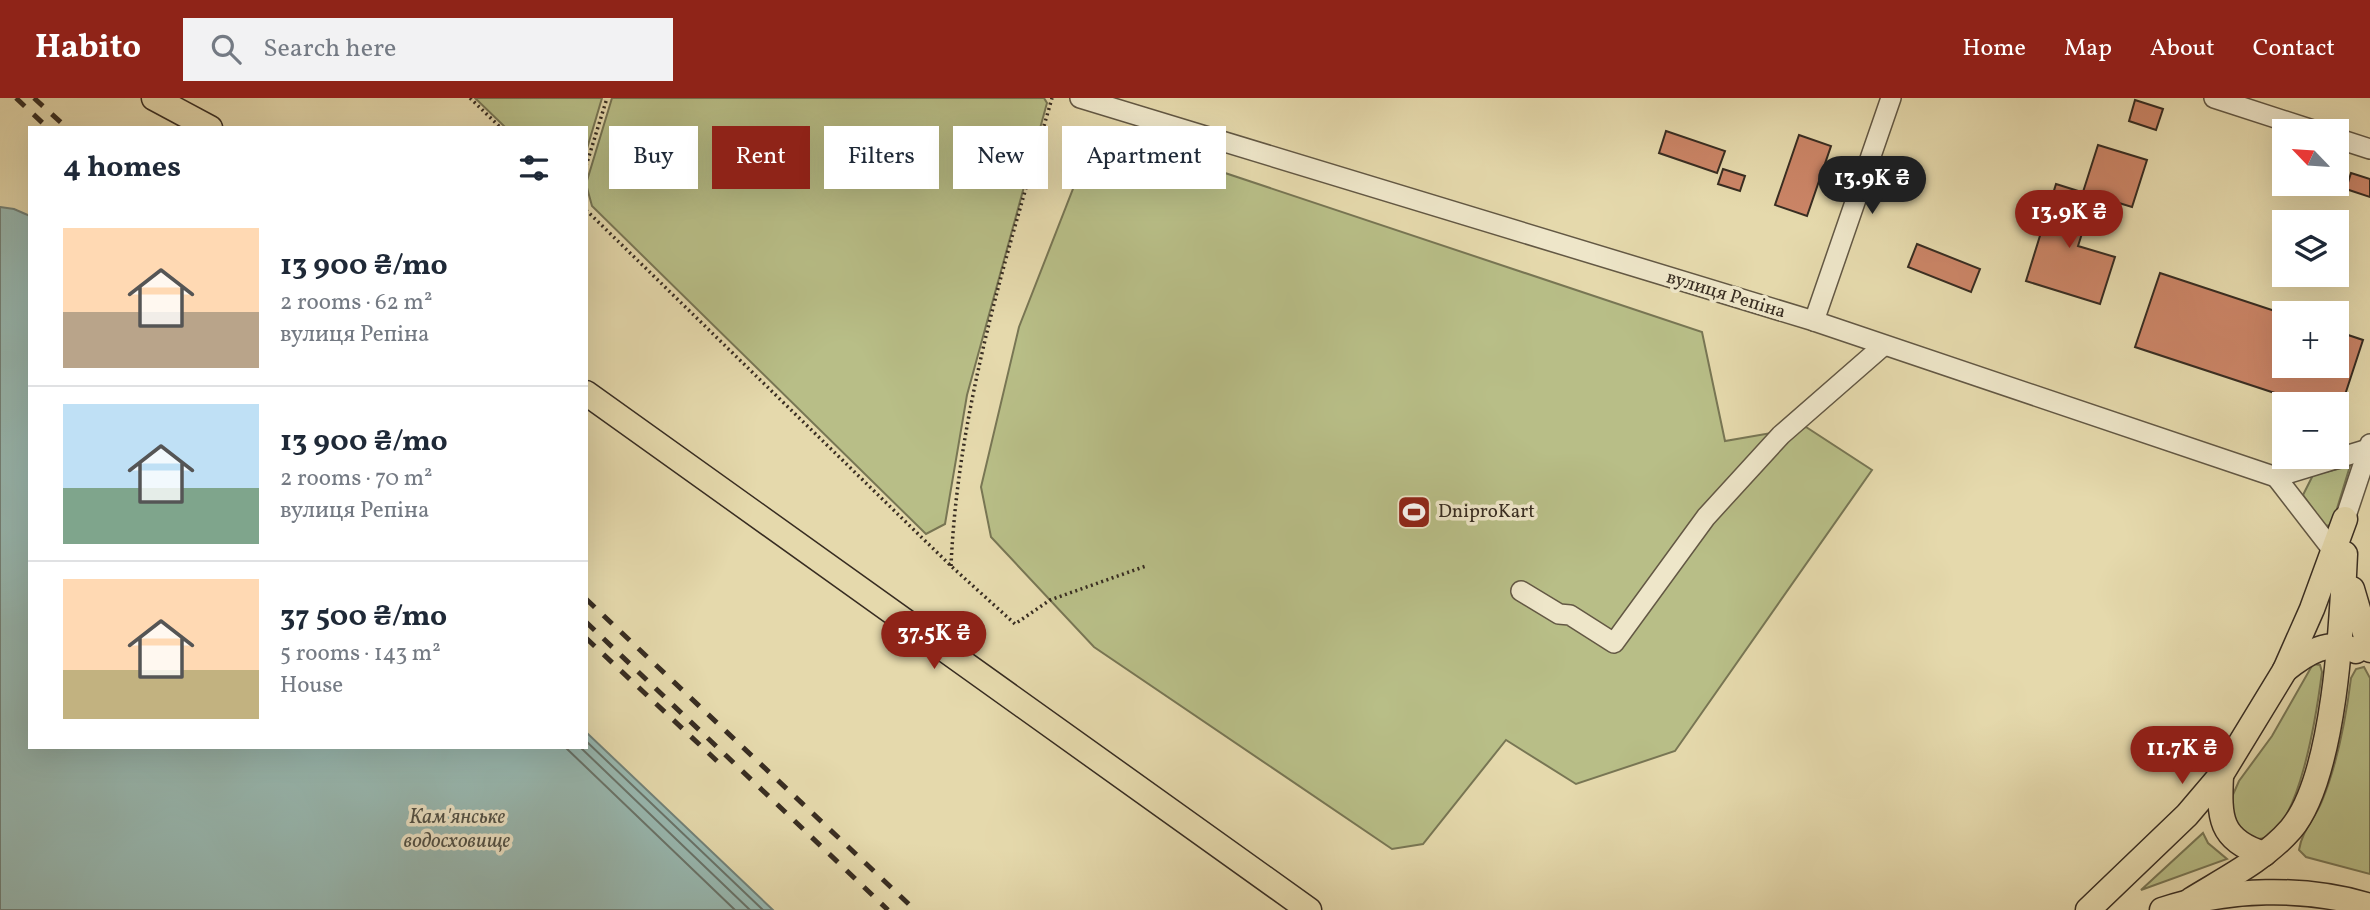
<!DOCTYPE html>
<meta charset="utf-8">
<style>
body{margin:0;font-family:Vollkorn,serif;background:#f2f2f3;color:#1f2937;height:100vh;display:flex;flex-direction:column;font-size:26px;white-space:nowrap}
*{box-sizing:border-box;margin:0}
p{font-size:23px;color:#747a83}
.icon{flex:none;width:38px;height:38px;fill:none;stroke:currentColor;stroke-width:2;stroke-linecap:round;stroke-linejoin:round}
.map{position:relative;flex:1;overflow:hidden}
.drawer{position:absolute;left:28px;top:28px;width:560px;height:623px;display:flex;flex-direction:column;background:#fff;border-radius:0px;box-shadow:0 7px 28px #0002}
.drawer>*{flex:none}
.guide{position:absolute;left:609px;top:28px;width:665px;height:63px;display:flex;gap:14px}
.needle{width:46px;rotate:295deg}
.buttons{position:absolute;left:2272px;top:21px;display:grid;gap:14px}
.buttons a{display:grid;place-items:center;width:77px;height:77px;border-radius:0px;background:#fff;box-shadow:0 7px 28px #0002;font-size:35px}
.price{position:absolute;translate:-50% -60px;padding:0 16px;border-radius:24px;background:#8f2418;color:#fff;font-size:23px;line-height:46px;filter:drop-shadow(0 2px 4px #0008)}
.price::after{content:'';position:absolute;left:50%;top:42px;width:21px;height:16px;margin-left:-10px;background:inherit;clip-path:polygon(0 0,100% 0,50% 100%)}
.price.active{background:#222;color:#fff}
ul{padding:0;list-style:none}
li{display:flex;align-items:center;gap:21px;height:175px;padding:0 35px}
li+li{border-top:2px solid #e0e1e3}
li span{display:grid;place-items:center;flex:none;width:196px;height:140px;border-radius:0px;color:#555}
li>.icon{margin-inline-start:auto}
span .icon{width:84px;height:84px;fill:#fffc;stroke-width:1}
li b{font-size:30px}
h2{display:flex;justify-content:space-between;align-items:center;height:84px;padding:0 35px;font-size:30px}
.chip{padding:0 24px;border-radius:0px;background:#fff;box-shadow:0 7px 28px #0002;font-size:24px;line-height:63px}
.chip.active{background:#8f2418;color:#fff}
header{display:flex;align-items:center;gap:42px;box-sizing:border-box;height:98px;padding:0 35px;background:#8f2418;color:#fff}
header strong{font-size:33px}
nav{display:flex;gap:38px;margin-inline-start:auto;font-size:24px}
.search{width:490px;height:63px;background:#f2f2f3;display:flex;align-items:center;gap:18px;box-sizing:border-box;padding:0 24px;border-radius:0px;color:#747a83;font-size:26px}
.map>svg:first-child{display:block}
.green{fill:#b8be87;stroke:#787654;stroke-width:2}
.water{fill:#98b9b2;stroke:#728178;stroke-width:2}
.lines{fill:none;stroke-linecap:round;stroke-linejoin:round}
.shore{stroke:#68736a;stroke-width:2}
.building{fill:#cb8567;stroke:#382d22;stroke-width:2}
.minor-casing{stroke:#635844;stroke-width:22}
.major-casing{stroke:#382d22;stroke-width:27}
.path{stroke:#382d22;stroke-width:3.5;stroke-dasharray:2 3.5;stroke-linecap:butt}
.minor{stroke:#eee6c9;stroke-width:19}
.major{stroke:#e5d9ac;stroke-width:24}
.rail{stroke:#382d22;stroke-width:5;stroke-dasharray:12 12;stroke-linecap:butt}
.labels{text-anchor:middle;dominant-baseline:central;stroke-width:7;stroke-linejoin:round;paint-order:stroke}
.street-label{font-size:19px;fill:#382d22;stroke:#eee6c9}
.poi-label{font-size:19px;fill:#382d22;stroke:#eee6c9;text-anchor:start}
.water-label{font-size:21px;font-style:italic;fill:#505046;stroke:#eee6c9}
</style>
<header>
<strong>Habito</strong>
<div class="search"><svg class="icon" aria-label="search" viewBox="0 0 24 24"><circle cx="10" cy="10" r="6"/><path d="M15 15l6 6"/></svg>Search here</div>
<nav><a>Home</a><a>Map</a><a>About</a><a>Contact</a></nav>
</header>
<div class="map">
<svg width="2370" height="812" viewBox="0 0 2370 812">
<rect width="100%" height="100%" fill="#e5d9ac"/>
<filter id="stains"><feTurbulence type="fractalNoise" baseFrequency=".00286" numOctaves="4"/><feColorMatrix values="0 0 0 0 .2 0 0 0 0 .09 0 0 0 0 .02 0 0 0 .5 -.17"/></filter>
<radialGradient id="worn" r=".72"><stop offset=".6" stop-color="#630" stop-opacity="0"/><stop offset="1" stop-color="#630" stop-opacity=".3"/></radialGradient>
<g class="green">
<path d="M475,0h127l-16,54v-24h-80z"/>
<path d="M612,0h432l3,5 -80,292 -22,129 -19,10 -334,-328 -6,-22z"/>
<path d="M1096,32l606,202 23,109 81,-14 66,43 -197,281 -99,33 -70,-44 -83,104 -31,5 -298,-202 -103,-110 -10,-50 38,-160z"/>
<path d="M2350,368l-18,59 -7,1 -22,-31 10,-20z"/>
<path d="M2313,566l7,1 2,7c-4,31 -22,166 -64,167 -10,0 -17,-7 -24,-12l-3,-28 8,-18 33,-45z"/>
<path d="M2364,569l6,11v196l-64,-17 -7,-7c3,-20 16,-31 23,-49 16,-39 24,-83 29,-123l5,-9z"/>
<path d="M2203,735l5,10 19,16 -86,31z"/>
</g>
<path class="water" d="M0,109l14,2 16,7v531h556v-15l187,178h-773z"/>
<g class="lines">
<g class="shore">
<path d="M586,643l177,169"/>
<path d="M565,649l170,163"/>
<path d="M580,649l170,163"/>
</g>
</g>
<g class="building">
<path d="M2135,2l28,9 -7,21 -27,-9z"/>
<path d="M1666,33l59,20 -8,22 -58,-20z"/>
<path d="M1799,37l32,11 -24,70 -32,-11z"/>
<path d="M2098,47l49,15 -15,47 -49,-15z"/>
<path d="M1723,71l22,7 -5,15 -22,-7z"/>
<path d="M2351,75l19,6v18l-24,-8z"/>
<path d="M2056,86l38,12 -16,50 37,11 -15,47 -74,-23z"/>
<path d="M1917,146l63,25 -9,23 -63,-25z"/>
<path d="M2160,175l124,41v52h52v-35l27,9 -21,64h-34l-173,-57z"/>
</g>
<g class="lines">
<g class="minor-casing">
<g id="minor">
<path d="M1080,0l734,223 462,156 92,-28"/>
<path d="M2214,0l102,33"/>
<path d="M2336,40l34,11"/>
<path d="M1814,223l77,-223"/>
<path d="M2276,379l58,75"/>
<path d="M2345,421l25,-75"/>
<path d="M1521,493l38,23 11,1 44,28 92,-126 75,-82 102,-89"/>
</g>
</g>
<g class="major-casing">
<g id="major">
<path d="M154,0l56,30"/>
<path d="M586,295l723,517"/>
<path d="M2352,491l18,61"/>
<path d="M2285,572c21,-17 44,-32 71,-19"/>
<path d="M2221,677c-2,42 -2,65 43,79"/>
<path d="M2191,802c34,-21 74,-41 100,-71 44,-52 51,-207 54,-275"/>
<path d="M2088,812l99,-95 34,-40 64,-105 27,-61 33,-90"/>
<path d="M2162,812c66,-22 142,-24 208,-4"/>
</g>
</g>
<g class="path">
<path d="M470,0l31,30"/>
<path d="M586,68l21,-68"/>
<path d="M586,112l365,356 64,58 35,-24 96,-34"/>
<path d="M951,468c7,-161 57,-314 101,-468"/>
</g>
<use href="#minor" class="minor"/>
<use href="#major" class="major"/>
<g class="rail">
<path d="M16,0l32,30"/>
<path d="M34,0l33,30"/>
<path d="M586,501l329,311"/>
<path d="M586,524l302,288"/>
<path d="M586,540l131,123"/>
</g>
</g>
<defs>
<g id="stadium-square" transform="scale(1.75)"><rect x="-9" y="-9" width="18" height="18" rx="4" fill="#8f2418" stroke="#eee6c9"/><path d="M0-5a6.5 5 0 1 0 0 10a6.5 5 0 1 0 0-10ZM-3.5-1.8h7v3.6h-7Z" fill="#fff"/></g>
</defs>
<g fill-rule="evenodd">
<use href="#stadium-square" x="1414" y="414"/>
</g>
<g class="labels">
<g class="street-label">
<text transform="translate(1726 197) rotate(17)">вулиця Репіна</text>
</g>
<g class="poi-label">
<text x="1438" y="414">DniproKart</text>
</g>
<g class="water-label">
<text x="457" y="719">Кам'янське<tspan x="457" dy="24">водосховище</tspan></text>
</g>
</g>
<rect width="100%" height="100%" filter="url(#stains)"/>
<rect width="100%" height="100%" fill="url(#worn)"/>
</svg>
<div class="buttons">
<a><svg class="needle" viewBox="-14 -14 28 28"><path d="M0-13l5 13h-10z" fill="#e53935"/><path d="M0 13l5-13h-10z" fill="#747a83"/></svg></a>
<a><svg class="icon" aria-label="layers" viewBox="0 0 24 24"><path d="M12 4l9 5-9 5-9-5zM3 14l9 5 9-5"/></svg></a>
<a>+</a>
<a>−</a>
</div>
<b class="price active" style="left:1872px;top:118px">13.9K ₴</b>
<b class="price" style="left:2069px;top:152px">13.9K ₴</b>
<b class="price" style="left:934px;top:573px">37.5K ₴</b>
<b class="price" style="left:2182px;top:688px">11.7K ₴</b>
<div class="guide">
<a class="chip">Buy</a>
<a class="chip active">Rent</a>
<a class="chip">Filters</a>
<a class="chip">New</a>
<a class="chip">Apartment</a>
</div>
<section class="drawer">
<h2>4 homes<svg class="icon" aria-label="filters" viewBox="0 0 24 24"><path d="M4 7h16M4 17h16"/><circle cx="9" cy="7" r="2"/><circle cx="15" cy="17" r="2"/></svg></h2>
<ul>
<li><span style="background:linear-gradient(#ffd9b3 60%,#b9a48a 0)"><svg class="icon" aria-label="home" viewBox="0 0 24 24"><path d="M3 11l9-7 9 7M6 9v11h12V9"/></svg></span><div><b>13 900 ₴/mo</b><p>2 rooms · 62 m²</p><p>вулиця Репіна</p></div></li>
<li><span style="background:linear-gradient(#bfe0f5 60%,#7fa58c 0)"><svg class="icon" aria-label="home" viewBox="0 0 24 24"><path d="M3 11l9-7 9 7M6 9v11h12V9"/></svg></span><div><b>13 900 ₴/mo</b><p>2 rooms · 70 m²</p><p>вулиця Репіна</p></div></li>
<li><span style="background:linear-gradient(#ffd9b3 65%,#c2b280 0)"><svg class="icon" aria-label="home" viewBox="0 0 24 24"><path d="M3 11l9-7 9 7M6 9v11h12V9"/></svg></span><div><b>37 500 ₴/mo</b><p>5 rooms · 143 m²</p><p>House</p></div></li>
</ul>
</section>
</div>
